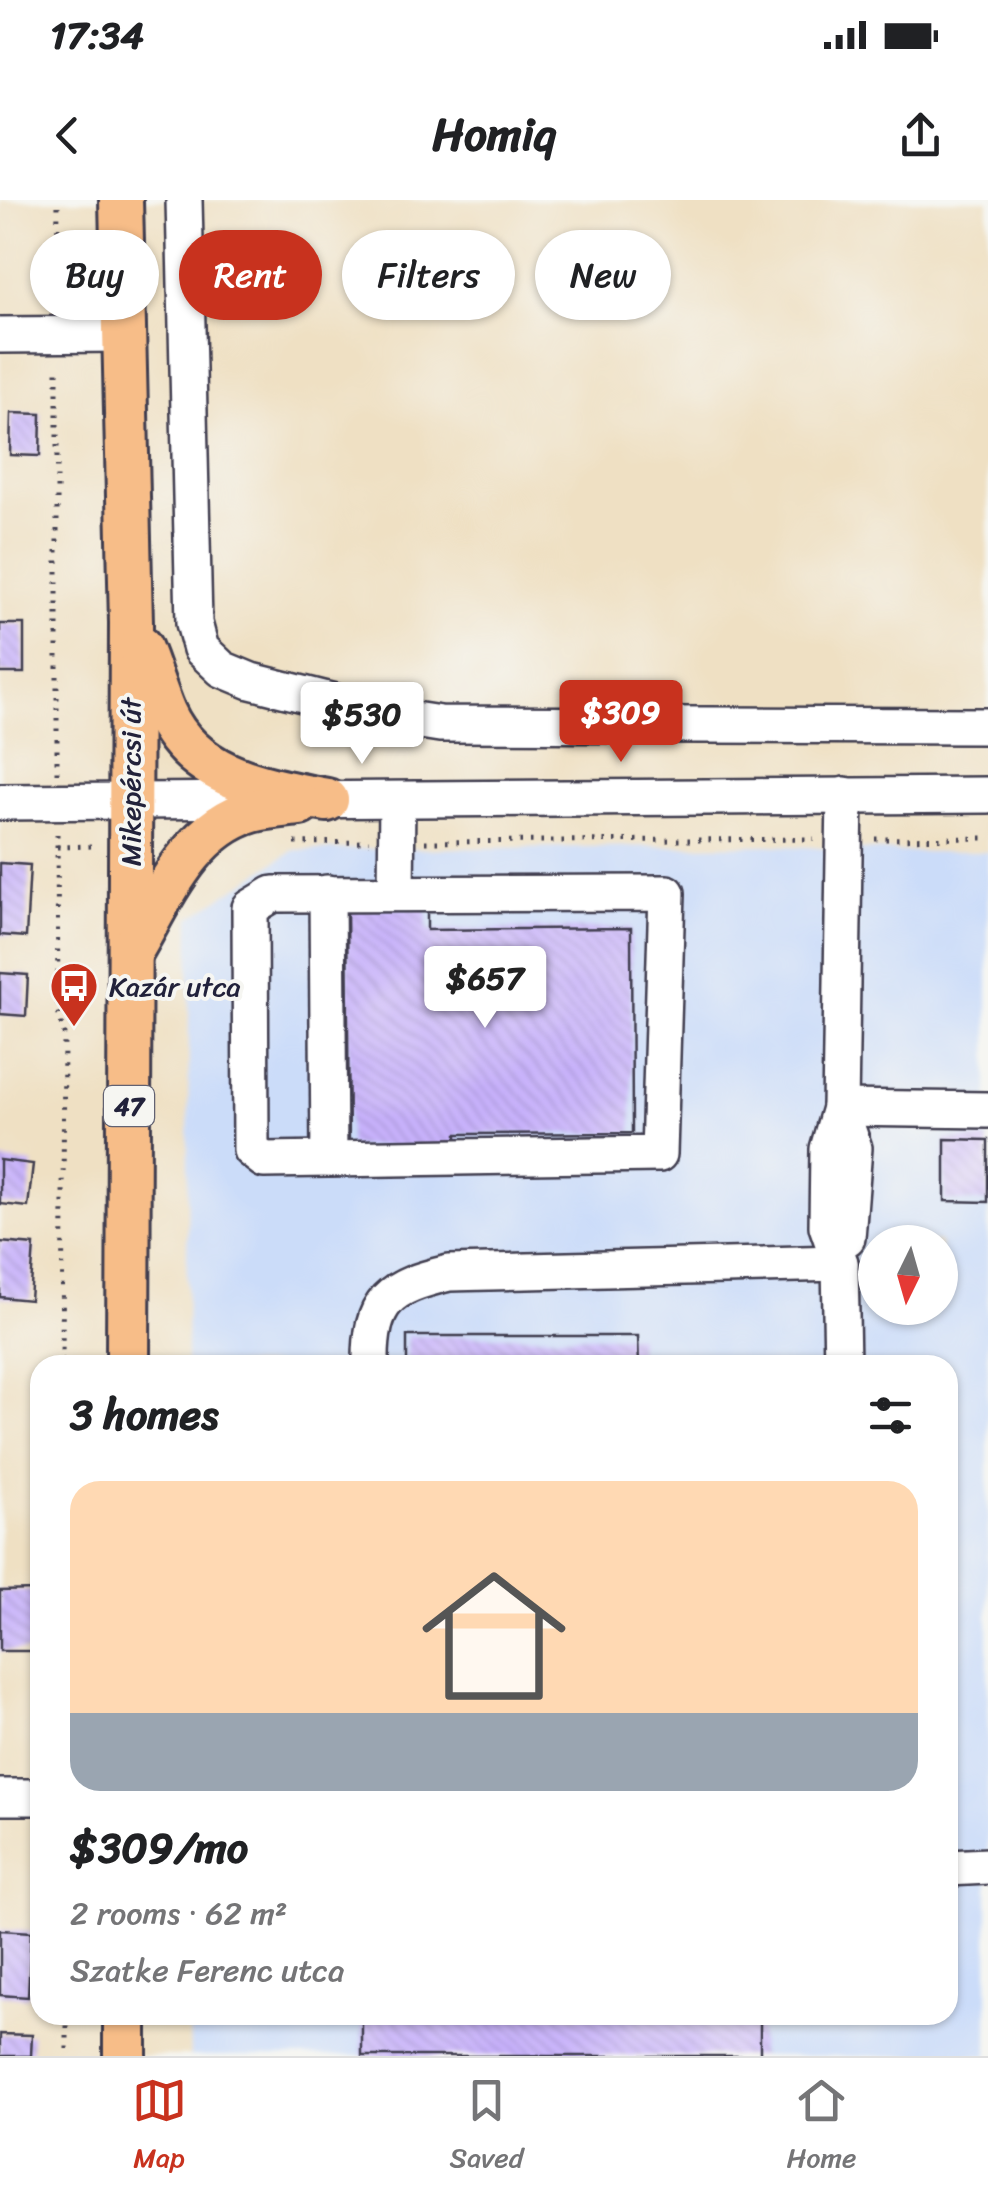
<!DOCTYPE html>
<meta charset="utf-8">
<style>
body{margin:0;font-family:Sriracha,sans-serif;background:#f6f6f6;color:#202124;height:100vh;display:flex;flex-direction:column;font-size:38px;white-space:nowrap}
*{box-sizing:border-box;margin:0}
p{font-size:32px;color:#757577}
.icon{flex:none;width:55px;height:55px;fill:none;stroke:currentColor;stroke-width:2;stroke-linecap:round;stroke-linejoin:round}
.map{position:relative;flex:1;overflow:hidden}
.drawer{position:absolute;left:30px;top:1155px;width:928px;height:670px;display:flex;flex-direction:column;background:#fff;border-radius:30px;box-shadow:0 2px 8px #0004}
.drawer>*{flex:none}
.banner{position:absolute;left:30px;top:30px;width:930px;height:90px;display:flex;gap:20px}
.needle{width:65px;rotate:185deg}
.controls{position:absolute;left:858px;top:1025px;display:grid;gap:20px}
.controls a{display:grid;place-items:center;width:100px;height:100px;border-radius:50%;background:#fff;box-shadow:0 2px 8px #0004;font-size:50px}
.price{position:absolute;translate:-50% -85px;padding:0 22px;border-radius:10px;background:#fff;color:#222;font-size:32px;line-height:65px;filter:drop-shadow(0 2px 5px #0008)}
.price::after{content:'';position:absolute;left:50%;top:60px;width:30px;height:22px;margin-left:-15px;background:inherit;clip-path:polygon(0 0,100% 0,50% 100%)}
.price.selected{background:#c8321e;color:#fff}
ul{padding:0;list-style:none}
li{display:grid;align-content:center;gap:20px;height:530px;padding:0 40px}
li span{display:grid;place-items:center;height:310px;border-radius:30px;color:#555}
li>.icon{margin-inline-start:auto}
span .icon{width:180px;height:180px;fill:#fffc;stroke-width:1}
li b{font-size:42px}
h2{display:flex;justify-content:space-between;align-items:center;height:120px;padding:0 40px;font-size:42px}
.chip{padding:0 35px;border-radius:45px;background:#fff;box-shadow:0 2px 8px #0004;font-size:35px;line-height:90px}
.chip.selected{background:#c8321e;color:#fff}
.status{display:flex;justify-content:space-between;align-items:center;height:70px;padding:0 50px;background:#fff;direction:ltr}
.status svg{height:28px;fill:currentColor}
header{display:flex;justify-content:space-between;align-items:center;height:130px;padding:0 40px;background:#fff;font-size:45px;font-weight:700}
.dock{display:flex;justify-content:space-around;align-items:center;height:140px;border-top:2px solid #e0e0e0;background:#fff;font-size:28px;color:#757577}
.dock a{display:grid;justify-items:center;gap:5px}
.dock .selected{color:#c8321e}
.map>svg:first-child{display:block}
.built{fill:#cbdcf9;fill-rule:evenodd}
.building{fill:url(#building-back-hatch)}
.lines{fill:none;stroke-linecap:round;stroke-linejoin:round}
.minor-casing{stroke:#413e4f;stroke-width:40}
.major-casing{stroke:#413e4f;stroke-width:48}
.path{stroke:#413e4f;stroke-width:5;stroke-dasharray:2.5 8;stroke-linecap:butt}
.minor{stroke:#fff;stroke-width:35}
.major{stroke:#f7bd88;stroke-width:42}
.labels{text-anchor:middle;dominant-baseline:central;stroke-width:8;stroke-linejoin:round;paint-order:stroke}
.shield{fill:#f6f6f2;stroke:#626272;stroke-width:2.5}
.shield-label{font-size:25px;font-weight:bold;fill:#22223b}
.street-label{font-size:28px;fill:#22223b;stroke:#f6f6f2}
.poi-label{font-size:28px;fill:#22223b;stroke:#f6f6f2;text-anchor:start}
</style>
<div class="status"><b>17:34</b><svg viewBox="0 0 49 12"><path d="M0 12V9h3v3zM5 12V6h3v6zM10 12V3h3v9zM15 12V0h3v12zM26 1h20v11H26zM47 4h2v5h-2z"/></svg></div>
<header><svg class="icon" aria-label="back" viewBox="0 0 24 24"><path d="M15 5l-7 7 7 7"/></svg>Homiq<svg class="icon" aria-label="share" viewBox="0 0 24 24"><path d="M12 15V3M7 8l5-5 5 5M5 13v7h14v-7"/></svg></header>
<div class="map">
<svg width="988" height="1856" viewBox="0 0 988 1856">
<defs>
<pattern id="building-back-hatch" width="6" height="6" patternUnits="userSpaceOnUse" patternTransform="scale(2.5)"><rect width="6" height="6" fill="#c7b1fb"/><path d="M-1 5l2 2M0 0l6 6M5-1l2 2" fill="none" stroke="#ab98d8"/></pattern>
</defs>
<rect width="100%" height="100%" fill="#f6f6f2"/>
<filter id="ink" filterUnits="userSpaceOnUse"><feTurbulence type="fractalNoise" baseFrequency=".01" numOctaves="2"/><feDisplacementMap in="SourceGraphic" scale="20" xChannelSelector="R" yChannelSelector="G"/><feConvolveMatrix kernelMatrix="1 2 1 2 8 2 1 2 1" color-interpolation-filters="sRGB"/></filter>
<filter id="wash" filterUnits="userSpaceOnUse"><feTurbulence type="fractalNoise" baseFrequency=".0048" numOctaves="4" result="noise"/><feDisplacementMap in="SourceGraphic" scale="40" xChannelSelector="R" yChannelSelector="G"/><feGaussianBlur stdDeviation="2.25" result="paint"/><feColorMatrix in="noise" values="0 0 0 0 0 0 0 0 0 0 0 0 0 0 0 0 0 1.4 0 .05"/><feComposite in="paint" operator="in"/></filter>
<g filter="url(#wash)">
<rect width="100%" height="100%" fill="#efe0c3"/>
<path class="built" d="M768,645l137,7h83v1204h-798l-1,-41h759v-650h-762l4,-447 104,-68zM875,1042h65v66h-65z"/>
<g id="blocks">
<g class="building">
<path d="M11,213l30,1 -1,42 -30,-1z"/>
<rect x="0" y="424" width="24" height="49"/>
<path d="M0,663l30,2 -4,72 -26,-2z"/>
<path d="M347,708h80v22l204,-2 1,205 -175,1v12h-108z"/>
<path d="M0,773l28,2 -2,41 -26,-2z"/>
<path d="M945,939l43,1v62l-43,-1z"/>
<path d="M0,960l33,4 -5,43 -28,-3z"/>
<path d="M0,1042l34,3 -4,55 -30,-3z"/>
<path d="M407,1136h231l1,29h-232z"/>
<path d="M33,1390v61h-33v-60z"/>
<path d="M0,1730l31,2 -3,65 -28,-2z"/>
<rect x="362" y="1815" width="398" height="41"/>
<path d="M0,1834l32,1 -1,21h-31z"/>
</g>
</g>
</g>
<g filter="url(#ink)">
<use href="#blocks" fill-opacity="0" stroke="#413e4f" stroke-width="2.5"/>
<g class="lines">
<g class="minor-casing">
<g id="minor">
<path d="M184,0l10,423 7,26 21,20 29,12 144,36 45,7 548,2"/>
<path d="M0,135l124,-1"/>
<path d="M0,602l988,-7"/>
<path d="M327,693l2,266"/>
<path d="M396,693l1,-93"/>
<path d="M667,693l-8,261 -395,6 -13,-10 -1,-242 23,-14z"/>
<path d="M840,908l14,40 -7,90"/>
<path d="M840,908l148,2"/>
<path d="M371,1165c-1,-65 18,-78 78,-92l391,-10"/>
<path d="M842,1165l-2,-102 -13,-37 1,-77 12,-41 5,-313"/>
<path d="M0,1597h40"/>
<path d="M948,1668l40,-2"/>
</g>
</g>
<g class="major-casing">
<g id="major">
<path d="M121,0l10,423 -3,742"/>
<path d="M140,447c9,21 15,44 24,65 30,67 100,76 163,88"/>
<path d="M131,752c31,-52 58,-123 121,-141 15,-4 32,-5 48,-7"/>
<path d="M125,1856v-41"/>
</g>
</g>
<g class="path">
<path d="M57,103l1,-103"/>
<path d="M57,573v-409"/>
<path d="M57,634l1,177 6,23 -2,331"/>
<path d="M875,639l113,-1"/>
<path d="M425,642l389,-3"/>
<path d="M295,643l74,-1"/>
<path d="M57,647l37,-1"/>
<path d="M67,1815v41"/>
</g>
<use href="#minor" class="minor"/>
<use href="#major" class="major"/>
</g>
</g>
<defs>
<g id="bus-pin" transform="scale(2.5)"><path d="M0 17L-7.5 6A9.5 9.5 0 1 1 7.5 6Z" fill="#c8321e" stroke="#f6f6f2"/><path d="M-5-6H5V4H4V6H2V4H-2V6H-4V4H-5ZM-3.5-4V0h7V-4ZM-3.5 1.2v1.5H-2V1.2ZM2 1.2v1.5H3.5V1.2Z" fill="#fff"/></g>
</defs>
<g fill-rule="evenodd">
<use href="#bus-pin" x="74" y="786"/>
</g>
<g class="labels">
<rect class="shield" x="104" y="886" width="50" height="40" rx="8"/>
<g class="shield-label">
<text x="129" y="906">47</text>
</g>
<g class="street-label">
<text transform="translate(130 582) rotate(-90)">Mikepércsi út</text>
</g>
<g class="poi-label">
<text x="109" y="786">Kazár utca</text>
</g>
</g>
</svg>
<div class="controls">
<a><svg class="needle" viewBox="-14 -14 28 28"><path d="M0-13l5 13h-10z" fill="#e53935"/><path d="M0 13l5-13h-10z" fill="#757577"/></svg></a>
</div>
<b class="price selected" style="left:621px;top:565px">$309</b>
<b class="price" style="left:362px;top:567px">$530</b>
<b class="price" style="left:485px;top:831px">$657</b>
<div class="banner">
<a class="chip">Buy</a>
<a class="chip selected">Rent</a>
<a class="chip">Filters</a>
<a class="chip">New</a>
</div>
<section class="drawer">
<h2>3 homes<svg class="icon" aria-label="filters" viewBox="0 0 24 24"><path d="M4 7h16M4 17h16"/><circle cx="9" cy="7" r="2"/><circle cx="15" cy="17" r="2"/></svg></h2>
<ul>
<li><span style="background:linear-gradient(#ffd9b3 75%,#9aa5b1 0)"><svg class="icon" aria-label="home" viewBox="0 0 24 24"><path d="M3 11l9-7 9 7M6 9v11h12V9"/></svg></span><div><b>$309/mo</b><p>2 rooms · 62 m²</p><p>Szatke Ferenc utca</p></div></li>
</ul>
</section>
</div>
<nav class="dock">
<a class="selected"><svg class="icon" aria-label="map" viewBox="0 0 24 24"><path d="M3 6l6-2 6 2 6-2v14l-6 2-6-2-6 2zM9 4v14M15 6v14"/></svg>Map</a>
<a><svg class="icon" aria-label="saved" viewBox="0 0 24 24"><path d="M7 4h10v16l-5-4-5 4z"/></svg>Saved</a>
<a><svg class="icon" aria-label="home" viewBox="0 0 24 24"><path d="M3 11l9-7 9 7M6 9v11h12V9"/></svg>Home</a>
</nav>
